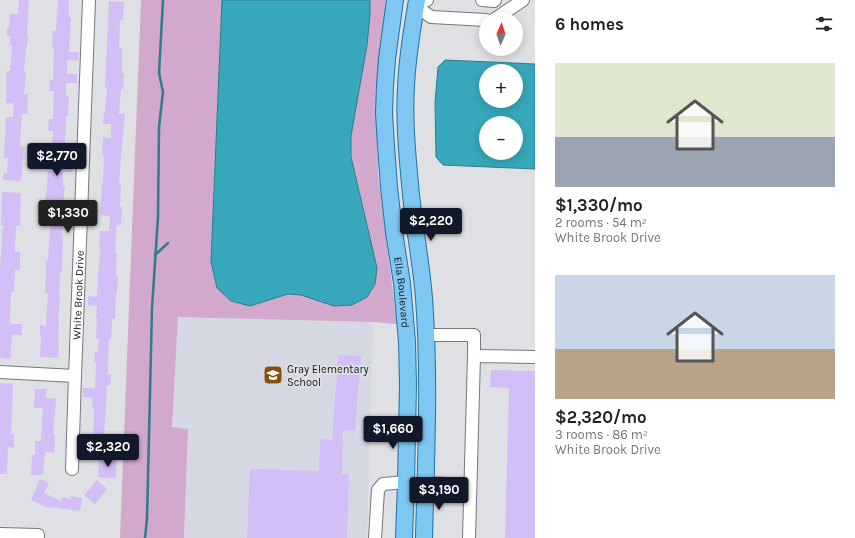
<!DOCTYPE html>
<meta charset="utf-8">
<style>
body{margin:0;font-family:Karla,sans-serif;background:#f6f6f6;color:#222;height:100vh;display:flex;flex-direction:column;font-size:15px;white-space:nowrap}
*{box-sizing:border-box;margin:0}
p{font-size:13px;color:#767676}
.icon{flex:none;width:22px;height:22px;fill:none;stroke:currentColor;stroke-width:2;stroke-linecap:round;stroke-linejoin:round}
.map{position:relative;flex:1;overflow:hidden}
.details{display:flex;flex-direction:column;background:#fff;width:320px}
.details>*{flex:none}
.needle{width:26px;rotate:3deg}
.buttons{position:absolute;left:479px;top:12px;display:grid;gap:8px}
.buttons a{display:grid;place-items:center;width:44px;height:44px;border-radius:50%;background:#fff;box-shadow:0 2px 10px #0003;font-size:20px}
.price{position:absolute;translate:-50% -34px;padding:0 9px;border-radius:4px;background:#111827;color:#fff;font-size:13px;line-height:26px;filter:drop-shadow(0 1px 2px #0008)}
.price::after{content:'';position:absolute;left:50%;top:24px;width:12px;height:9px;margin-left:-6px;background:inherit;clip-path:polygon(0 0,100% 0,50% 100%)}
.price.selected{background:#222;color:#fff}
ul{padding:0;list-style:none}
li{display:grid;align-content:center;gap:8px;height:212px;padding:0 20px}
li span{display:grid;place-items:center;height:124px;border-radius:0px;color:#555}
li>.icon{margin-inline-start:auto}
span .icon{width:72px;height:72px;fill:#fffc;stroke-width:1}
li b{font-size:17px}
h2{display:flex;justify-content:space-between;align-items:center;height:48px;padding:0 20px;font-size:17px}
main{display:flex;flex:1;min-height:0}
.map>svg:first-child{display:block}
.built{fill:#d5d8e3}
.green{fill:#d2a8cc}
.water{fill:#37a8bb;stroke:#2e7d8b;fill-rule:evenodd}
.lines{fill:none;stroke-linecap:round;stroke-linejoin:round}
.stream{stroke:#2e7d8b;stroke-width:2.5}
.building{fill:#d3bef7}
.minor-casing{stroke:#76777b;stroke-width:14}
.major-casing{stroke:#2171a1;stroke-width:18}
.minor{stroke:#fff;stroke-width:12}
.major{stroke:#7dc7f2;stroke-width:16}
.labels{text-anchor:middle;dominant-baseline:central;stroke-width:3.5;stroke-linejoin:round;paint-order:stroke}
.street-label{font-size:11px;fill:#18181a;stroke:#dee0e3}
.poi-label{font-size:11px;fill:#18181a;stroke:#dee0e3;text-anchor:start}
</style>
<main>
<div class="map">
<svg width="535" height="538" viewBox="0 0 535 538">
<rect width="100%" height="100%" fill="#dee0e3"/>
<path class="built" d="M178,317l195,5 -6,216h-183l4,-109 -16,-1z"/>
<path class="green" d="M141,0h245l-5,41 -4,61 1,72 19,150 -24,-2 -195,-5 -6,110 16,2 -4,109h-64z"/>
<g class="water">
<path d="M222,0h148v15l-3,30 -16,91v21l26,111 -2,16 -8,13 -15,8 -18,1 -33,-11 -13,-1 -38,12 -19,-5 -14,-13 -6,-26z"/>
<path d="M445,60l90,4v105l-92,-4 -7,-8 -1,-55 3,-35zM486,71h30v30h-30zM486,123h30v30h-30z"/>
</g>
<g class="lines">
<g class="stream">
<path d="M155,255l13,-12"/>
<path d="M145,538l2,-19 5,-211 6,-91 1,-90 4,-35 -4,-19 4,-73"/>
</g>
</g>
<g class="building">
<path d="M19,0h10l-2,35h1l-1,12h-1l-2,25h2l-2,22h4l-1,20h-5l-2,33h4l-3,34 -18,-1 1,-7h3l1,-15h-4l2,-41h7l1,-13 -8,-1 1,-32h3l2,-25h-2v-10h-3v-8h2l1,-14h8z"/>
<path d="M58,0h11v17h2l-2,35h10l-1,9 -11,-1v14h10v9h-11v13h3l-1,20h-2l-1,26h1l-1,21 8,1 -1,8h-9v14h2l-2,21 8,1v8h-8l-1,19h1l-1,37h-2l-1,25h1l-2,23h1l-1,21h1l-1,17 -18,-1 1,-21h-1v-11l6,1 2,-33h-3l1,-22v-11l2,1 2,-35h-1l1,-23h-5l1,-11h1l1,-33h-2l1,-11h5l1,-17h-5l1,-12h4l1,-28h-5l1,-11h3l1,-32h-2l1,-17h3z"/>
<path d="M109,1l15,1 -1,18h-3l-1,28h3v25h2l-1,16h-2l-2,25h6l-4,42 -2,28h2l-1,23h2l-1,18h-4l-2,28h2l-1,22h2l-1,19h-1l-1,25h-3l-1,20h-2l-1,29v6l3,1 -1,10h-3l-3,50h2l-1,20 -12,-1 1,-46h-2l1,-10 -10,-1v-9h12l1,-25h-2l1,-11h3l1,-13h-3l1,-21h-1l1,-12 -9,-1v-9l9,1 3,-49h-1l1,-17h9l1,-15 -10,-1 2,-32h1l1,-27 -2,-1 1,-18 8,1v-14h-8l1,-11h1l2,-25h-2z"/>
<path d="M2,192l19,1 -1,33h-4l-1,26h5v18h-5l-1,22h-3l-1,32h12v11h-10l-2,24 -10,-1v-89l3,-44h-2z"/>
<path d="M338,355l23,1 -6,75 -12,-1 -1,44h7l-2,64h-100l3,-69 69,2 1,-32 12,1 4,-58h1z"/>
<path d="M491,370l44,1v167h-30l4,-150 -19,-1z"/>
<path d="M0,383l13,1 -2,50h3v14l-6,-1 -1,27h-7z"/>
<path d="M35,389h12l-1,9 10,1 -3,36h2l-1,18 -9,-1 -2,23h-12l1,-20h3v-14h6l2,-33h-9z"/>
<path d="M99,458h18l-1,20 -18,-1z"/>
<path d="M40,479l9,4 -5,10 17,8 1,-4 9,2v-3l11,2 -2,13 -30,-4 -1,1 -18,-8z"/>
<path d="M97,480l10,9 -12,15 -11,-9z"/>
</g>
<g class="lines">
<g class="minor-casing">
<g id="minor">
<path d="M427,0l-11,6 15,11 55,3"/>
<path d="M482,0l12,1 1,-1"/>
<path d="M495,19l28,-19"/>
<path d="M426,335h48v21"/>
<path d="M0,372l75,4"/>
<path id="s1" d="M72,469l3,-93 14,-376"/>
<path d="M425,483l45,2"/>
<path d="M0,534l38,1v3"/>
<path d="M375,538l3,-48 5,-6 23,-2"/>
<path d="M469,538l5,-182 61,1"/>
</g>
</g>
<g class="major-casing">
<g id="major">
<path id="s2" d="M395,0l-8,59 -2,27 -1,27 2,32 3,42 5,45 8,51 5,59 1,42 -2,98 -2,56"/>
<path d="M417,0c-5,29 -10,58 -11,87 -2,32 1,65 4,97 3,38 11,76 14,114 6,80 2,160 0,240"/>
</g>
</g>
<use href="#minor" class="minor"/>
<use href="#major" class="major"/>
</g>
<defs>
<g id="school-square" transform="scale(1)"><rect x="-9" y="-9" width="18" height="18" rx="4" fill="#894e09" stroke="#dee0e3"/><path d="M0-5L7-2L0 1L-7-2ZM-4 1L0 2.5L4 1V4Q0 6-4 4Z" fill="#fff"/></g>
</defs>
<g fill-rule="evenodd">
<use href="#school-square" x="273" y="375"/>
</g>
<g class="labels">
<g class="street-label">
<text stroke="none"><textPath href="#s2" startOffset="294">Ella Boulevard</textPath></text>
<text stroke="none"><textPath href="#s1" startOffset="174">White Brook Drive</textPath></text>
</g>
<g class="poi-label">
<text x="287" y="369">Gray Elementary<tspan x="287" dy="13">School</tspan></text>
</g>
</g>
</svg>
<div class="buttons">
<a><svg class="needle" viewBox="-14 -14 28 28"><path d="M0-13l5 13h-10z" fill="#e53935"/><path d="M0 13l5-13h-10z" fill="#767676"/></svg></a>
<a>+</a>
<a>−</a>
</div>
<b class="price" style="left:57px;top:177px">$2,770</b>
<b class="price selected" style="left:68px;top:234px">$1,330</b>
<b class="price" style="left:431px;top:242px">$2,220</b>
<b class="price" style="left:393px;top:450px">$1,660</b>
<b class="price" style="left:108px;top:468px">$2,320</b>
<b class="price" style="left:439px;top:511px">$3,190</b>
</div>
<section class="details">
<h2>6 homes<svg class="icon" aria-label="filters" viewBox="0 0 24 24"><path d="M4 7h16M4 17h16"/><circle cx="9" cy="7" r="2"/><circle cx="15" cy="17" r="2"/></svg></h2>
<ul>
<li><span style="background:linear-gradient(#dfe7d0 60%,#9aa5b1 0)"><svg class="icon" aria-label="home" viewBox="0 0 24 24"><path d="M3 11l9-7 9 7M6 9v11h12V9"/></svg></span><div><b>$1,330/mo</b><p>2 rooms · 54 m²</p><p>White Brook Drive</p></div></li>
<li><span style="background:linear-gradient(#c9d6e8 60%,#b9a48a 0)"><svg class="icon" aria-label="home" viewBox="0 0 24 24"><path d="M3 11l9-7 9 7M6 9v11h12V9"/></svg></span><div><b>$2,320/mo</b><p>3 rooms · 86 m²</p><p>White Brook Drive</p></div></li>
</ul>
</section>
</main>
